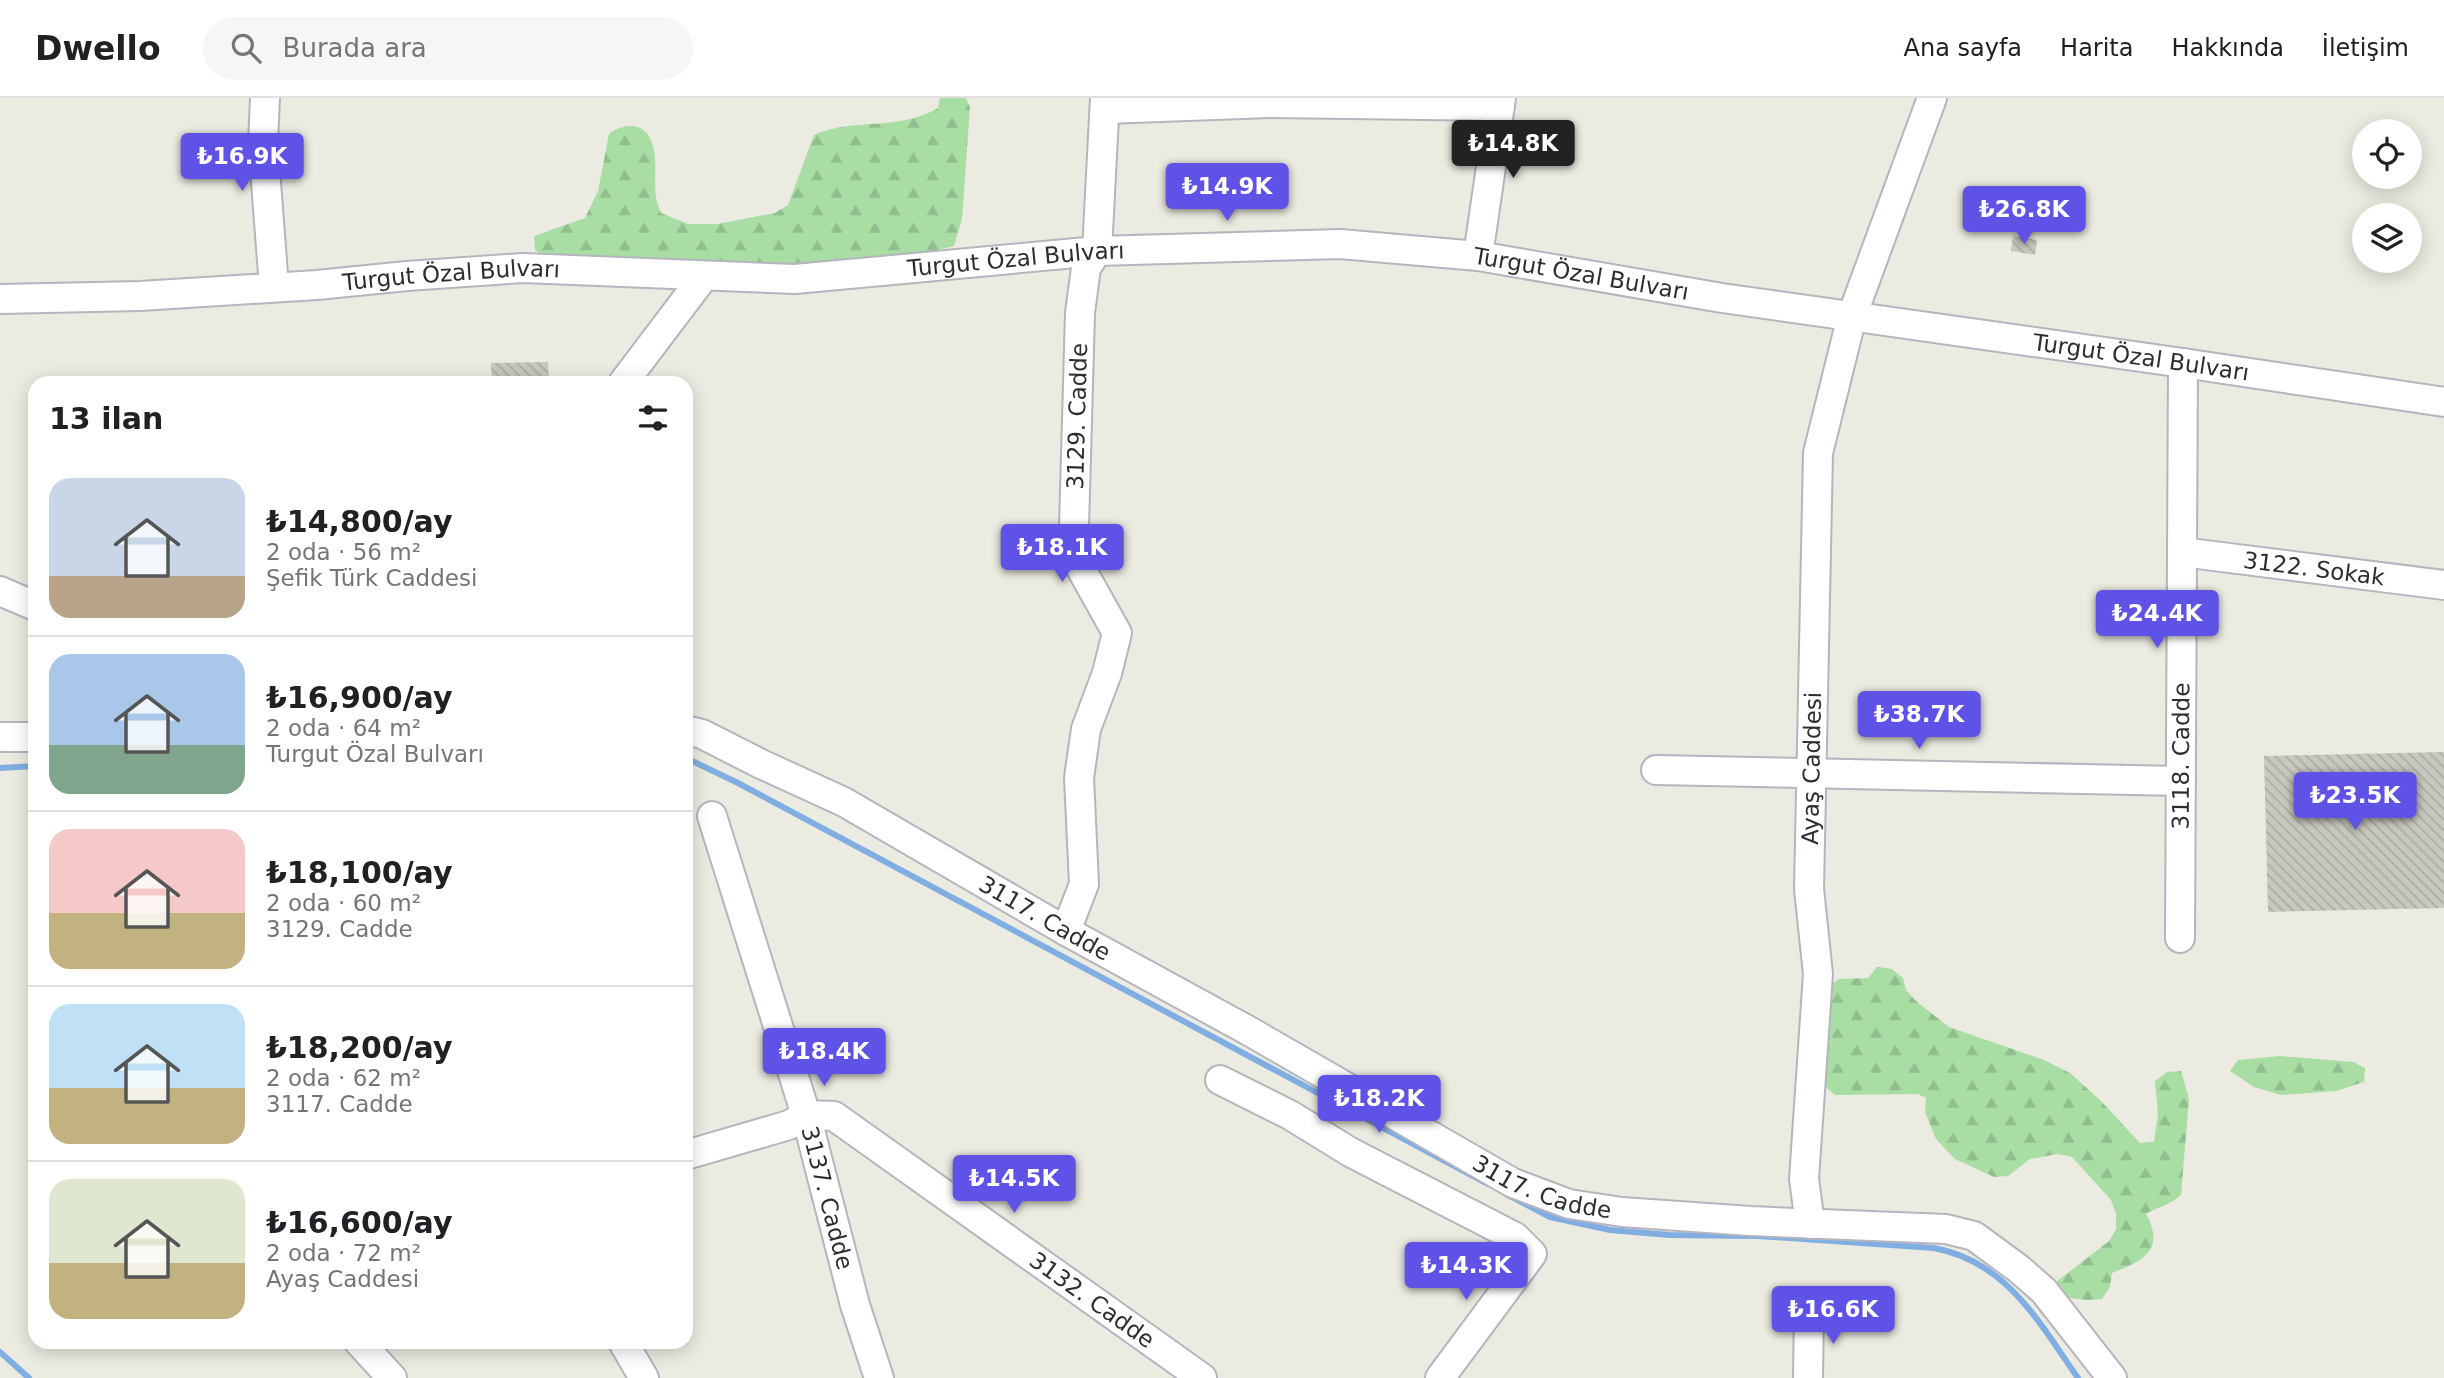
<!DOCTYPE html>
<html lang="tr">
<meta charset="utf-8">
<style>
body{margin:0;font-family:"DejaVu Sans",sans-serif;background:#f6f6f6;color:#202124;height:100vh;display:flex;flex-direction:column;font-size:26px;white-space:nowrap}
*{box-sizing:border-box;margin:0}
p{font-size:23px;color:#757577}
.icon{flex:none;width:38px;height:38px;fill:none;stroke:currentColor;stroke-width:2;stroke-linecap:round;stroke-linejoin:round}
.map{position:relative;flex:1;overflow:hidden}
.panel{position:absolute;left:28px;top:278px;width:665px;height:973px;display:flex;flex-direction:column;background:#fff;border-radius:21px;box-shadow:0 4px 18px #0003}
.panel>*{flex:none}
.fabs{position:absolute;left:2352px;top:21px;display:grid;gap:14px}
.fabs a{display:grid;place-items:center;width:70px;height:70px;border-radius:50%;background:#fff;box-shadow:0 4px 18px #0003;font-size:35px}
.price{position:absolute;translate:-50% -60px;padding:0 16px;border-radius:7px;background:#5f53e7;color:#fff;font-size:23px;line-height:46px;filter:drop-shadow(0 2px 4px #0008)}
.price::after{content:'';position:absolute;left:50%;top:42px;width:21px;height:16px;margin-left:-10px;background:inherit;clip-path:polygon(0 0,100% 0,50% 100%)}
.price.active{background:#222;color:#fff}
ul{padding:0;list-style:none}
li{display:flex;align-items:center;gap:21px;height:175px;padding:0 21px}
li+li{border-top:2px solid #e0e0e0}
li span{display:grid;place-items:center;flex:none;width:196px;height:140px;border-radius:21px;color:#555}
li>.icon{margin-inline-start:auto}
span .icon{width:84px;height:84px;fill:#fffc;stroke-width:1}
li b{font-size:30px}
h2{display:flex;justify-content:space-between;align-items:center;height:84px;padding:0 21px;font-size:30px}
header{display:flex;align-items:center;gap:42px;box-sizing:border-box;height:98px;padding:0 35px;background:#fff;border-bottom:2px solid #e0e0e0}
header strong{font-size:33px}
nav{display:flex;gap:38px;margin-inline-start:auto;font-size:24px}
.search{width:490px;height:63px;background:#f6f6f6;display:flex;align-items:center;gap:18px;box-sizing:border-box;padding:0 24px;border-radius:38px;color:#757577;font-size:26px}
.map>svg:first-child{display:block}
.forest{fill:url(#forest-firs)}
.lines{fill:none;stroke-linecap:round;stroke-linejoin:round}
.stream{stroke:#80aee2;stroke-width:6}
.building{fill:url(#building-back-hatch)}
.minor-casing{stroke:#b5b4bf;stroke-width:32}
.minor{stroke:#fff;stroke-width:28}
.labels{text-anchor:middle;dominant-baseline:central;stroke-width:5;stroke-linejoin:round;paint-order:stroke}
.street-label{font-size:23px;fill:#2d2d2d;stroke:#fff}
</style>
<header>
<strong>Dwello</strong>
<div class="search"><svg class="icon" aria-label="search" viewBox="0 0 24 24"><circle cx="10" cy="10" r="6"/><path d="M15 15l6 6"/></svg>Burada ara</div>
<nav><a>Ana sayfa</a><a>Harita</a><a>Hakkında</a><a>İletişim</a></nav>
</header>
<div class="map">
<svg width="2444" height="1280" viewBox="0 0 2444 1280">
<defs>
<pattern id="forest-firs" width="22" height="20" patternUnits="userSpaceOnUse" patternTransform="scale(1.75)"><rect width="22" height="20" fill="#a8dda4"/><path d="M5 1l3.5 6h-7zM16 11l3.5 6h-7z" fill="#91be8e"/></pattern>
<pattern id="building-back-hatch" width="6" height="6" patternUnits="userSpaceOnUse" patternTransform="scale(1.75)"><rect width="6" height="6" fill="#c8c7c0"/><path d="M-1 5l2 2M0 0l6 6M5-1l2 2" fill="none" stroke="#acaba5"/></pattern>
</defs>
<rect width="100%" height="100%" fill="#ecebe1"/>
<g class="forest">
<path d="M940,0h26l4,9 -8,112 -8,27 -46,11 -164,9 -197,-8 -12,-8 -1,-14 51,-18 13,-27 11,-57c16,-12 38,-12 44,12 6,23 -3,44 8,67l27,11h29l58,-11 13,-8 26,-70c39,-18 84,-3 124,-27z"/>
<path d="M1877,869l15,2 11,9 3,12 10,11 33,26 95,33 26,13 31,28 39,42 14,-1 4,-28 -3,-33 12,-9 14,-1 8,28 -8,96c-11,10 -23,12 -35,19 20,36 -3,47 -34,59l-2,14 -8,12 -14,1 -28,-3 -9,-11 58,-45 7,-12v-15l-5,-14 -39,-43 -14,-3 -28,5 -22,17 -14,1 -39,-18 -19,-20 -11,-27 1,-14 -8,-4 -83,1 -12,-10 5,-98 11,-8 29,-1z"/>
<path d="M2280,958l73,6 12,6 -1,14 -28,9 -55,4 -27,-8 -24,-16 8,-11z"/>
</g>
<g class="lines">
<g class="stream">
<path d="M686,660l52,25 750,401"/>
<path d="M0,670l35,-2"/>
<path d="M1506,1096l44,23 60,13 60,5 88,1 176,12c73,14 104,73 144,130"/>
<path d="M0,1254l29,26"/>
</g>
</g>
<g class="building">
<path d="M2013,138l24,4 -2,15 -24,-4z"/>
<path d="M548,264l1,21h-57l-1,-20z"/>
<path d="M2444,654v156l-176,4 -4,-156z"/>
</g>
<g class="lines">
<g class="minor-casing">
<g id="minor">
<path d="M265,0l-2,45 11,144"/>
<path d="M1105,11l165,-6 230,3"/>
<path d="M1478,158l23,-158"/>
<path id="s1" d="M0,201l140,-3 177,-11 90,-9 116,-8 272,11 302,-28 243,-7 138,12 244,42 461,65 261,39"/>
<path d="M623,285l81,-107"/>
<path id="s2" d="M2182,454l262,33"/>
<path d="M0,493l35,15"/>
<path id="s3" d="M686,632l16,4 59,30 83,38 222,129 183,100 264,152 56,21 53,8 128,9 196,8 28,7 45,33 25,22 68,87"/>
<path d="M0,639h35"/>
<path d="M1656,672l525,11"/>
<path id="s4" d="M712,718l94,299 49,190 24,73"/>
<path id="s5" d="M1066,833l18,-47 -5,-106 7,-49 21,-56 10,-40 -38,-68 -5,-38 6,-214 6,-45 11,-17 8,-153"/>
<path id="s6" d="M2180,840l3,-575"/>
<path d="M1220,982l70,35 60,37 165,85 17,17 -92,124"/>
<path id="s7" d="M686,1057l103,-30 17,-10 28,1 368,262"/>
<path id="s8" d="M1810,1126l-6,-45 14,-205 -9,-85 9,-436 34,-137 80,-218"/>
<path d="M359,1244l33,36"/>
<path d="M623,1244l21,36"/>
<path d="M1808,1280l1,-65"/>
</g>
</g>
<use href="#minor" class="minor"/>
</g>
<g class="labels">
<g class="street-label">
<text stroke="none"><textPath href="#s1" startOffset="1018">Turgut Özal Bulvarı</textPath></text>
<text stroke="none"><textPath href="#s1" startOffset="1586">Turgut Özal Bulvarı</textPath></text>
<text stroke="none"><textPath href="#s1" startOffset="452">Turgut Özal Bulvarı</textPath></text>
<text stroke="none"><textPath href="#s1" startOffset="2152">Turgut Özal Bulvarı</textPath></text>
<text stroke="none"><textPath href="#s5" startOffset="534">3129. Cadde</textPath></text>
<text stroke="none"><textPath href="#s2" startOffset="133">3122. Sokak</textPath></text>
<text stroke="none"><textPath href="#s6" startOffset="182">3118. Cadde</textPath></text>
<text stroke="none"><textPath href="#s8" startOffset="457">Ayaş Caddesi</textPath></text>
<text stroke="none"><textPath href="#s3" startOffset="406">3117. Cadde</textPath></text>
<text stroke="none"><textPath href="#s3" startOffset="973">3117. Cadde</textPath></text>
<text stroke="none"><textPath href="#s4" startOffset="399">3137. Cadde</textPath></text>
<text stroke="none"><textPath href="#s7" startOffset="472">3132. Cadde</textPath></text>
</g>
</g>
</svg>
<div class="fabs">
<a><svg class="icon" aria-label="locate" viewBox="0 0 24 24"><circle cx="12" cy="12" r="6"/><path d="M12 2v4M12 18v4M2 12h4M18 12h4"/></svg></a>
<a><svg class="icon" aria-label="layers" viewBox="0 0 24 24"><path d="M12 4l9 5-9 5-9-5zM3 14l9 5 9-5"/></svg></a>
</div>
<b class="price active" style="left:1513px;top:82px">₺14.8K</b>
<b class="price" style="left:242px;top:95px">₺16.9K</b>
<b class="price" style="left:1227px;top:125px">₺14.9K</b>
<b class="price" style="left:2024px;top:148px">₺26.8K</b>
<b class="price" style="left:1062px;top:486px">₺18.1K</b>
<b class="price" style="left:2157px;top:552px">₺24.4K</b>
<b class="price" style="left:1919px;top:653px">₺38.7K</b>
<b class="price" style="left:2355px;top:734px">₺23.5K</b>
<b class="price" style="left:824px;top:990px">₺18.4K</b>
<b class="price" style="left:1379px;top:1037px">₺18.2K</b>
<b class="price" style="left:1014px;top:1117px">₺14.5K</b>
<b class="price" style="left:1466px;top:1204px">₺14.3K</b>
<b class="price" style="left:1833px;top:1248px">₺16.6K</b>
<section class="panel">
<h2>13 ilan<svg class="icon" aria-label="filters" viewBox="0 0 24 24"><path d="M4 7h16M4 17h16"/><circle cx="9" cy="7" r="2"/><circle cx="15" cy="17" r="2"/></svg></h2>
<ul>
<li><span style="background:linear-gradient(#c9d6e8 70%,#b9a48a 0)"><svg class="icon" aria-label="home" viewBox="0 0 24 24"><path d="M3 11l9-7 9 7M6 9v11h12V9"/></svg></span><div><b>₺14,800/ay</b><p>2 oda · 56 m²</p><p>Şefik Türk Caddesi</p></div></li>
<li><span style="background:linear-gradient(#a9c7e8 65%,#7fa58c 0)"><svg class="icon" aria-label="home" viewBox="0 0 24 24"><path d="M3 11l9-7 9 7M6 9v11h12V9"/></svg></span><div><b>₺16,900/ay</b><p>2 oda · 64 m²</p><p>Turgut Özal Bulvarı</p></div></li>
<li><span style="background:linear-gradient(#f6c9c9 60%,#c2b280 0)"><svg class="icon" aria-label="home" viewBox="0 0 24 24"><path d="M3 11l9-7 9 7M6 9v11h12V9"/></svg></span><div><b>₺18,100/ay</b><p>2 oda · 60 m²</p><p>3129. Cadde</p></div></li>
<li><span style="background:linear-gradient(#bfe0f5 60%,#c2b280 0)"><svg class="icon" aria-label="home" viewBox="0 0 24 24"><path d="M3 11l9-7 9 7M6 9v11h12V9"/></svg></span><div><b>₺18,200/ay</b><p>2 oda · 62 m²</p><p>3117. Cadde</p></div></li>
<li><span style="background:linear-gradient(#dfe7d0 60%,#c2b280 0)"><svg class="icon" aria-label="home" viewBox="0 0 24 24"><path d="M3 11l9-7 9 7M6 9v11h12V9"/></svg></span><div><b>₺16,600/ay</b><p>2 oda · 72 m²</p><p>Ayaş Caddesi</p></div></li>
</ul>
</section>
</div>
